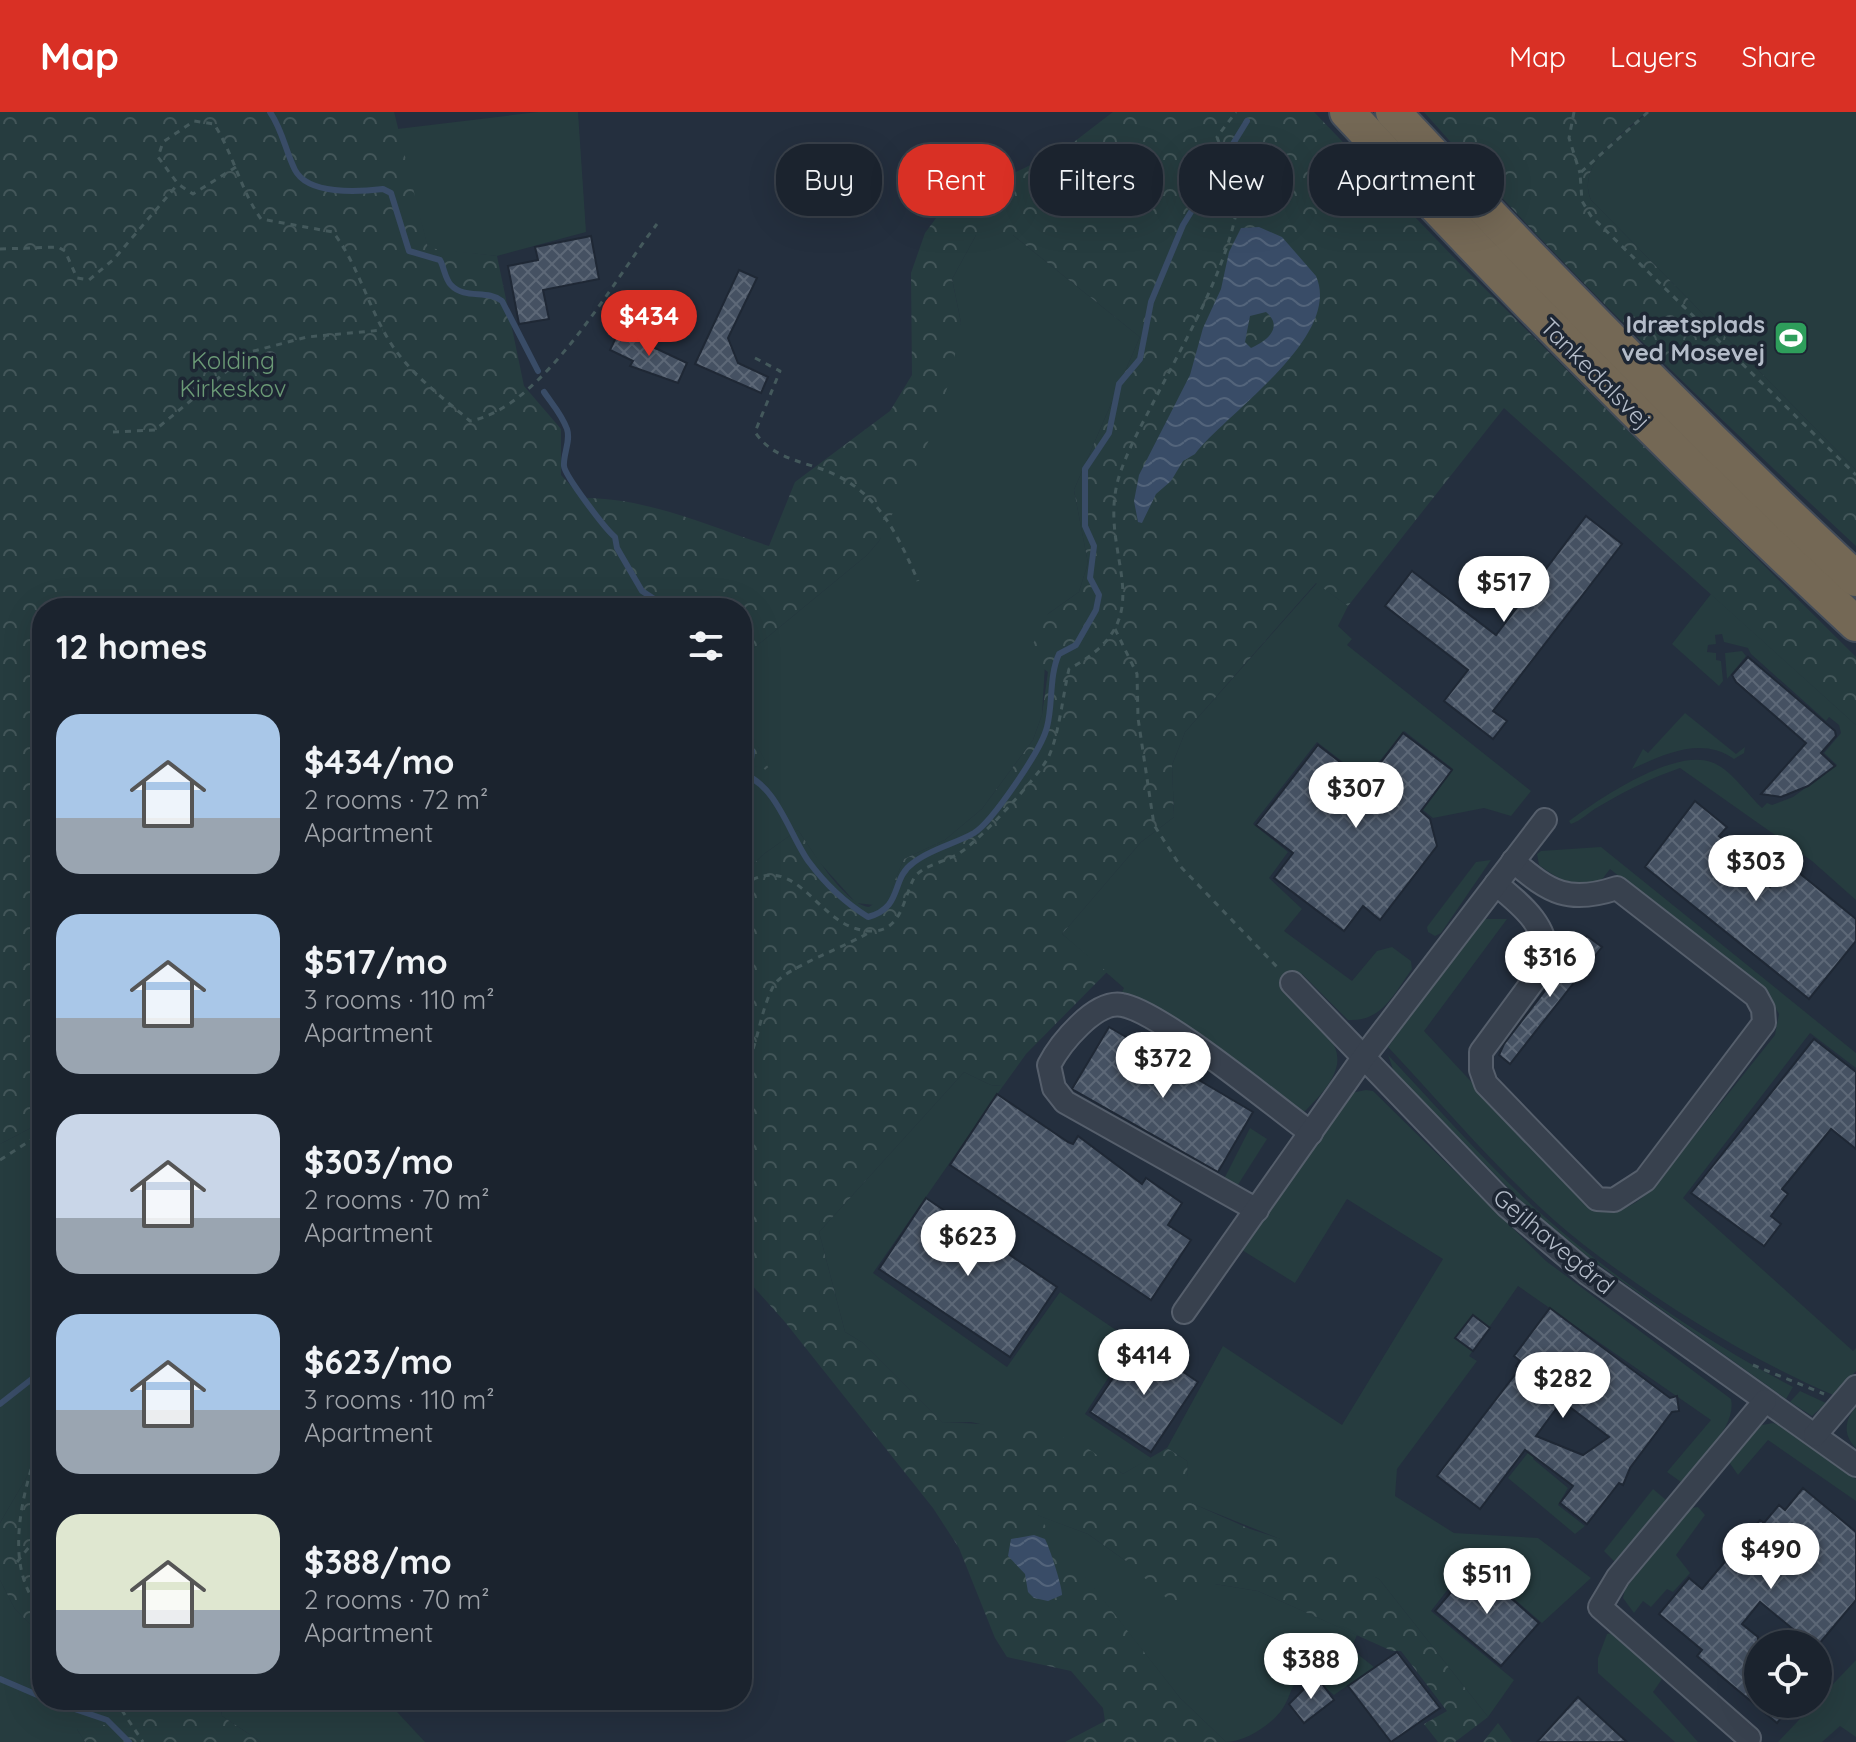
<!DOCTYPE html>
<meta charset="utf-8">
<style>
body{margin:0;font-family:Quicksand,sans-serif;background:#282f3a;color:#f1f3f6;height:100vh;display:flex;flex-direction:column;font-size:30px;white-space:nowrap}
*{box-sizing:border-box;margin:0}
p{font-size:26px;color:#a0a4aa}
.icon{flex:none;width:44px;height:44px;fill:none;stroke:currentColor;stroke-width:2;stroke-linecap:round;stroke-linejoin:round}
.map{position:relative;flex:1;overflow:hidden}
.side{position:absolute;left:32px;top:486px;width:720px;height:1112px;display:flex;flex-direction:column;background:#1b232e;border-radius:32px;box-shadow:0 8px 32px #0002,0 0 0 2px #39404a}
.side>*{flex:none}
.top-card{position:absolute;left:776px;top:32px;width:760px;height:72px;display:flex;gap:16px}
.buttons{position:absolute;left:1744px;top:1518px;display:grid;gap:16px}
.buttons a{display:grid;place-items:center;width:88px;height:88px;border-radius:50%;background:#1b232e;box-shadow:0 8px 32px #0002,0 0 0 2px #39404a;font-size:40px}
.price{position:absolute;translate:-50% -68px;padding:0 18px;border-radius:28px;background:#fff;color:#222;font-size:26px;line-height:52px;filter:drop-shadow(0 2px 4px #0008)}
.price::after{content:'';position:absolute;left:50%;top:48px;width:24px;height:18px;margin-left:-12px;background:inherit;clip-path:polygon(0 0,100% 0,50% 100%)}
.price.selected{background:#d93025;color:#fff}
ul{padding:0;list-style:none}
li{display:flex;align-items:center;gap:24px;height:200px;padding:0 24px}
li span{display:grid;place-items:center;flex:none;width:224px;height:160px;border-radius:24px;color:#555}
li>.icon{margin-inline-start:auto}
span .icon{width:96px;height:96px;fill:#fffc;stroke-width:1}
li b{font-size:34px}
h2{display:flex;justify-content:space-between;align-items:center;height:96px;padding:0 24px;font-size:34px}
.chip{padding:0 28px;border-radius:32px;background:#1b232e;box-shadow:0 8px 32px #0002,0 0 0 2px #39404a;font-size:28px;line-height:72px}
.chip.selected{background:#d93025;color:#fff}
header{display:flex;align-items:center;gap:48px;box-sizing:border-box;height:112px;padding:0 40px;background:#d93025;color:#fff}
header strong{font-size:38px}
nav{display:flex;gap:44px;margin-inline-start:auto;font-size:28px}
.map>svg:first-child{display:block}
.green{fill:#263c3f}
.forest{fill:url(#forest-crowns)}
.water{fill:url(#water-waves);fill-rule:evenodd}
.lines{fill:none;stroke-linecap:round;stroke-linejoin:round}
.stream{stroke:#394c67;stroke-width:6}
.building{fill:url(#building-cross-hatch);stroke:#1f2835;stroke-width:2;fill-rule:evenodd}
.minor-casing{stroke:#565f6c;stroke-width:26}
.highway-casing{stroke:#434c59;stroke-width:38}
.path{stroke:#44595c;stroke-width:3;stroke-dasharray:6 6;stroke-linecap:butt}
.minor{stroke:#38414e;stroke-width:22}
.highway{stroke:#746855;stroke-width:34}
.labels{text-anchor:middle;dominant-baseline:central;stroke-width:7;stroke-linejoin:round;paint-order:stroke}
.poi-label{font-size:24px;font-weight:bold;fill:#b4bcc9;stroke:#1d2633;text-anchor:end}
.park-label{font-size:24px;fill:#6b9a76;stroke:#1d2633}
.street-label{font-size:24px;fill:#b4bcc9;stroke:#1d2633}
</style>
<header>
<strong>Map</strong>
<nav><a>Map</a><a>Layers</a><a>Share</a></nav>
</header>
<div class="map">
<svg width="1856" height="1630" viewBox="0 0 1856 1630">
<defs>
<pattern id="forest-crowns" width="20" height="18" patternUnits="userSpaceOnUse" patternTransform="scale(2)"><rect width="20" height="18" fill="#263c3f"/><path d="M2 6a3 3 0 1 1 6 0M12 15a3 3 0 1 1 6 0" fill="none" stroke="#435659"/></pattern>
<pattern id="water-waves" width="16" height="10" patternUnits="userSpaceOnUse" patternTransform="scale(2)"><rect width="16" height="10" fill="#394c67"/><path d="M0 5q4-4 8 0t8 0" fill="none" stroke="#53647b"/></pattern>
<pattern id="building-cross-hatch" width="8" height="8" patternUnits="userSpaceOnUse" patternTransform="scale(2)"><rect width="8" height="8" fill="#455162"/><path d="M0 0l8 8M0 8l8-8" fill="none" stroke="#5d6877"/></pattern>
</defs>
<rect width="100%" height="100%" fill="#242f3e"/>
<g class="green">
<path d="M538,0h40l8,120 -89,24 -69,-7 -31,-120z"/>
<path d="M1648,0h208v358l-265,-270c-16,-37 33,-66 57,-88z"/>
<path d="M976,123h37l127,102 -66,153 14,73 -9,29 -31,22 -6,101 -9,25 -51,69 -37,31 -41,19 -15,36 -15,10 -18,-2 -37,-41 -21,-32 -34,24 -22,21v-113l27,8 -27,-56v-56l125,-103 12,-14 82,-218 -9,-44z"/>
<path d="M1317,471l31,23 -10,20 14,13 -5,6 184,146 -20,25 -27,-8 -51,10 -10,-8 30,-41 -49,-38 -39,48 -48,-37 -64,82 35,28 -19,26 33,31 -18,22 68,50 25,-30 15,-4 19,14 1,8c-19,26 -30,53 -64,51l-46,-46 -17,16c47,50 81,63 18,123l-181,-121 2,-4 -62,-54 79,-92 33,-25 -2,-52 13,-33z"/>
<path d="M1711,482l145,131v175l-44,-39 -132,-93c-29,10 -55,23 -82,39 -9,5 -17,14 -27,17l-2,-3c30,-22 103,-72 142,-59 19,6 36,32 51,46l5,-5 5,2 21,-8 44,-32 -13,-12 17,-20 -2,-8 -10,-8 -3,4 -75,-67 -3,-6 -24,-6 -2,-8 -7,1 1,9 -8,1 -1,7 9,1v7l5,1 2,20 -4,5 -47,-42z"/>
<path d="M1742,539l4,5 -19,23 -2,-26z"/>
<path d="M1685,601l51,41 9,-7 -1,6 -10,6c-32,-23 -70,-5 -102,10l11,-20 5,4z"/>
<path d="M1601,735l255,206v15l-46,-35 -127,165 170,153 3,-3v23l-23,24c-89,-39 -172,-91 -249,-150 -72,-57 -133,-131 -196,-198l87,-120 8,-8h24l-83,112 162,174c34,8 41,7 67,-17l122,-153 4,-21 -11,-19 -158,-126 -10,13c-26,5 -40,-1 -61,-17l-2,-11 4,-3z"/>
<path d="M1491,748l-50,73 -6,3 -7,-4 -1,-5 49,-65z"/>
<path d="M1388,943c49,52 97,107 149,155 74,67 168,131 256,177l-7,12 -216,-155 -45,-39 -131,-133z"/>
<path d="M964,960l27,13 12,1 -130,187 134,94 53,-75 72,49 -47,73 66,44 -28,16 -39,-27 -113,-25 -28,1 -80,-80 -18,-11 -26,-100z"/>
<path d="M1366,978l7,1 173,170 185,138c6,29 -33,61 -50,83l-14,-10 44,-52 -193,-134 -49,70 8,5 -80,108 -2,27 59,37 84,5 53,40 -49,45 -72,-62 -39,50 83,69 -26,37 -109,-138 -191,-77 -1,-41 -20,-13 56,-102 119,79 101,-166 -96,-60 -52,84 -53,-33 109,-157z"/>
<path d="M42,1010v329l-42,72v-379z"/>
<path d="M1250,1016l17,11 -33,52 -11,-10z"/>
<path d="M1800,1279l26,12 -14,13 -22,-14z"/>
<path d="M1856,1295v41c-13,-12 -12,-28 0,-41z"/>
<path d="M1773,1311l13,5 70,51v22l-88,-61 -30,35 -9,-13 28,-36z"/>
<path d="M1531,1337l6,3 -4,7 35,29 -10,17 27,21 -10,8 -67,-56z"/>
<path d="M1653,1377l13,11 -51,62 -11,-11z"/>
<path d="M1698,1395l7,8 -29,40 14,18 -17,19 -6,-3 -16,18 -8,-6 -9,12 -11,-15 2,-9 65,-81z"/>
<path d="M1035,1402l53,20 38,27 89,23 43,7 99,44 -6,14 23,18 -40,28 -21,-18 -11,-1c-12,9 -11,20 -19,32 -11,17 -38,34 -57,34l-46,-44z"/>
<path d="M0,1468l15,29 27,27v64h74l12,31 -51,-2 8,13h-85z"/>
<path d="M1613,1521l49,46 -9,13 45,50h-23l-77,-69v-15l9,-24z"/>
<path d="M1856,1548v77l-16,-11 -18,16h-44z"/>
<path d="M221,1588h165l39,42h-164l-39,-26z"/>
</g>
<g class="forest">
<path d="M0,0h394l34,136 69,8 27,130 37,43v46l21,23c63,-1 127,28 187,48l26,-64 95,-71 22,-36 -1,-102 14,-40 20,-27 121,-58 47,-36h201l149,155 393,390v68l-352,-317 -156,198 -32,-23 -131,149 -13,33 2,52 -33,25 -79,92 45,38 -81,82 -23,32 -12,-1 -27,-13 -145,160 26,100 18,11 80,80c40,-1 109,5 144,25 12,8 24,18 36,26l44,-26 20,13 2,41 61,27 78,25 51,25 109,138 -33,25h-17l-14,-18 23,-13 -46,-60h-9l-134,-60 -43,-7 -42,20 -47,-43 -38,-27 -51,-19 143,183 46,44h-161l40,-21 -2,-13 -32,-37 -64,-14 -12,-19 -36,-90 -26,-40 -148,-186 -43,-48v-399l22,-21 34,-24c13,19 47,75 71,77l20,-13 15,-35 41,-19 37,-31 51,-69 9,-25 6,-43 -21,-16 21,-42 31,-22 9,-29 -14,-73 66,-153 -127,-102h-37l-24,44 9,44 -10,53 -19,58 -53,107 -12,14 -125,103v-50h-700v514l-42,22z"/>
<path d="M1424,0h222c-23,22 -71,52 -55,88l265,270v76c-149,-139 -297,-281 -432,-434z"/>
<path d="M742,602l28,57 -28,-9z"/>
<path d="M42,1339v185l-27,-27 -15,-29v-57z"/>
<path d="M116,1588h104l2,16 39,26h-176l-8,-13 12,-8 38,10z"/>
<path d="M1498,1611l14,19h-29z"/>
</g>
<g class="water">
<path d="M1259,115l23,10 34,39c27,61 -91,138 -121,178l-12,7 -12,20 -15,13 -14,29 -4,-1 -4,-21 5,-26 51,-100 13,-47 18,-39 8,-37 12,-24zM1266,200c18,15 1,29 -15,36l-6,-6 5,-26z"/>
<path d="M1034,1423l11,4c4,7 18,49 17,56l-14,6 -14,-3 -6,-6 -3,-18 -17,-18 3,-17z"/>
</g>
<g class="lines">
<g class="stream">
<path d="M270,0c13,19 15,38 25,58 13,25 63,22 88,19l8,4 18,58 31,9c4,7 5,19 11,25 14,15 36,4 51,16l36,70"/>
<path d="M544,280c8,12 17,21 23,37 4,12 -4,25 -3,37 1,10 42,64 51,71l2,11 25,43 26,17"/>
<path d="M742,619l10,20 -3,25"/>
<path d="M742,662c34,9 48,62 67,88 17,23 35,40 59,55 36,-10 22,-38 45,-54 17,-14 42,-19 61,-30 18,-11 68,-84 73,-106 6,-22 2,-52 12,-73l17,-9 20,-35 3,-15 -9,-17 4,-32 -9,-20v-57l24,-36 10,-49 21,-25 11,-57 32,-77 64,-104"/>
<path d="M0,1292l42,-33"/>
<path d="M0,1567l42,18"/>
<path d="M48,1588l59,20 22,22"/>
</g>
</g>
<g class="building">
<path d="M591,124l8,43 -56,11 6,29 -30,5 -11,-58 30,-6 -3,-13z"/>
<path d="M739,158l18,8 -29,60 10,25 30,14 -7,16 -66,-29z"/>
<path d="M619,219l68,32 -9,20 -48,-17 3,-5 -23,-11z"/>
<path d="M1586,404l36,28 -129,167 14,10 -14,18 -49,-38 24,-31 -83,-64 27,-35 84,64z"/>
<path d="M1748,545l87,74 1,5 -15,17 14,13 -27,20 -27,11 -20,-3 45,-51 -70,-61 -4,-7z"/>
<path d="M1403,621l49,37 -31,41 9,8 7,27 -57,74 -17,-14 -19,25 -70,-53 19,-25 -37,-28 62,-80 48,37z"/>
<path d="M1695,689l32,26 -8,9 9,7 -5,6 47,38 18,-23 68,55v22l-47,58 -164,-132z"/>
<path d="M1587,824l15,11 -92,117 -11,-9 5,-11z"/>
<path d="M1109,915l144,85 -35,60 -146,-83z"/>
<path d="M1814,927l42,33v77l-25,-20 -49,60 6,5 -17,22 10,8 -17,22 -73,-53z"/>
<path d="M997,982l71,48 5,2 5,-8 64,48 4,-6 36,25 -14,22 23,15 -40,60 -201,-135z"/>
<path d="M926,1086l131,89 -47,70 -131,-88z"/>
<path d="M1550,1196l120,90 7,-2 2,15 -7,1 -42,56 -7,17 -4,-2 -32,41 -27,-21 13,-17 -48,-36 -45,59 -43,-33 83,-108 -4,-2 4,-5 -6,-5zM1562,1289l47,36 -26,18 -47,-19z"/>
<path d="M1473,1203l17,13 -17,23 -18,-13z"/>
<path d="M1138,1229l60,41 -47,70 -61,-40z"/>
<path d="M1803,1376l53,44v68l-37,44h-8l-51,-42 -18,22 16,13v67h34l-15,19 -80,-67 5,-6 -43,-36 30,-36 13,11 58,-69 4,3 15,-18 6,5z"/>
<path d="M1474,1453l65,58 -38,43 -66,-55z"/>
<path d="M1397,1540l43,56 -49,34 -43,-56z"/>
<path d="M1320,1569l14,19 -30,23 -15,-19 19,-19 2,3z"/>
<path d="M1578,1585l49,45h-90z"/>
</g>
<g class="lines">
<g class="minor-casing">
<g id="minor">
<path d="M1496,772c26,21 56,45 49,81l-64,87v18l5,14 111,115 17,1 31,-20 119,-157 -1,-14 -7,-13 -139,-108c-48,16 -67,5 -104,-27"/>
<path d="M1292,871l215,223 81,68 268,191"/>
<path d="M1257,1098l-192,-108 -11,-14 -5,-23c11,-21 46,-65 73,-60 38,6 152,101 189,128"/>
<path d="M1184,1200l179,-254 182,-238"/>
<path d="M1815,1323l41,-48"/>
<path d="M1749,1626l-149,-131 18,-30 147,-176"/>
</g>
</g>
<g class="highway-casing">
<g id="highway">
<path d="M1347,0c164,176 332,348 509,512"/>
<path d="M1393,0c150,161 303,316 463,467"/>
</g>
</g>
<g class="path">
<path d="M1574,0l-5,26 11,35"/>
<path d="M1648,0l-68,61 2,28 9,15 265,259"/>
<path d="M236,55l-43,27 -15,-10 -20,-27 5,-15 31,-21 20,3c20,31 26,65 47,95l72,13c25,33 34,71 54,105 19,34 54,59 83,84 73,-13 143,-140 187,-197"/>
<path d="M0,137l58,-2 7,4 12,27 12,2 25,-21 64,-75"/>
<path d="M755,246l25,13 -25,61c19,29 52,29 81,43 45,22 63,63 82,106"/>
<path d="M113,320l42,-2 95,-78 57,-15 76,-7"/>
<path d="M1115,517l22,45 1,44 16,107 27,42 97,101"/>
<path d="M742,774c58,-41 75,47 131,45 29,-1 30,-32 41,-53 8,-13 35,-17 47,-26 20,-13 76,-74 87,-94 11,-22 15,-64 21,-89 98,-53 28,-111 49,-189 8,-27 22,-52 35,-77 34,-67 78,-138 87,-213 3,-28 -17,-33 -23,-53l19,-25"/>
<path d="M742,957l4,-2c13,-27 14,-56 28,-82 10,-17 77,-40 97,-54"/>
<path d="M0,1048l42,-27"/>
<path d="M1753,1253l71,29"/>
<path d="M42,1323c-18,53 -42,131 0,176"/>
<path d="M17,1450l25,-31"/>
<path d="M115,1588l28,42"/>
</g>
<use href="#minor" class="minor"/>
<use href="#highway" class="highway"/>
</g>
<defs>
<g id="stadium-square" transform="scale(1.8)"><rect x="-9" y="-9" width="18" height="18" rx="4" fill="#2e9e5b" stroke="#1d2633"/><path d="M0-5a6.5 5 0 1 0 0 10a6.5 5 0 1 0 0-10ZM-3.5-1.8h7v3.6h-7Z" fill="#fff"/></g>
</defs>
<g fill-rule="evenodd">
<use href="#stadium-square" x="1791" y="226"/>
</g>
<g class="labels">
<g class="poi-label">
<text x="1765" y="212">Idrætsplads<tspan x="1765" dy="28">ved Mosevej</tspan></text>
</g>
<g class="park-label">
<text x="233" y="248">Kolding<tspan x="233" dy="28">Kirkeskov</tspan></text>
</g>
<g class="street-label">
<text transform="translate(1596 261) rotate(45)">Tankedalsvej</text>
<text transform="translate(1554 1129) rotate(40)">Gejlhavegård</text>
</g>
</g>
</svg>
<div class="buttons">
<a><svg class="icon" aria-label="locate" viewBox="0 0 24 24"><circle cx="12" cy="12" r="6"/><path d="M12 2v4M12 18v4M2 12h4M18 12h4"/></svg></a>
</div>
<b class="price selected" style="left:649px;top:246px">$434</b>
<b class="price" style="left:1504px;top:512px">$517</b>
<b class="price" style="left:1356px;top:718px">$307</b>
<b class="price" style="left:1756px;top:791px">$303</b>
<b class="price" style="left:1550px;top:887px">$316</b>
<b class="price" style="left:1163px;top:988px">$372</b>
<b class="price" style="left:968px;top:1166px">$623</b>
<b class="price" style="left:1144px;top:1285px">$414</b>
<b class="price" style="left:1563px;top:1308px">$282</b>
<b class="price" style="left:1771px;top:1479px">$490</b>
<b class="price" style="left:1487px;top:1504px">$511</b>
<b class="price" style="left:1311px;top:1589px">$388</b>
<div class="top-card">
<a class="chip">Buy</a>
<a class="chip selected">Rent</a>
<a class="chip">Filters</a>
<a class="chip">New</a>
<a class="chip">Apartment</a>
</div>
<section class="side">
<h2>12 homes<svg class="icon" aria-label="filters" viewBox="0 0 24 24"><path d="M4 7h16M4 17h16"/><circle cx="9" cy="7" r="2"/><circle cx="15" cy="17" r="2"/></svg></h2>
<ul>
<li><span style="background:linear-gradient(#a9c7e8 65%,#9aa5b1 0)"><svg class="icon" aria-label="home" viewBox="0 0 24 24"><path d="M3 11l9-7 9 7M6 9v11h12V9"/></svg></span><div><b>$434/mo</b><p>2 rooms · 72 m²</p><p>Apartment</p></div></li>
<li><span style="background:linear-gradient(#a9c7e8 65%,#9aa5b1 0)"><svg class="icon" aria-label="home" viewBox="0 0 24 24"><path d="M3 11l9-7 9 7M6 9v11h12V9"/></svg></span><div><b>$517/mo</b><p>3 rooms · 110 m²</p><p>Apartment</p></div></li>
<li><span style="background:linear-gradient(#c9d6e8 65%,#9aa5b1 0)"><svg class="icon" aria-label="home" viewBox="0 0 24 24"><path d="M3 11l9-7 9 7M6 9v11h12V9"/></svg></span><div><b>$303/mo</b><p>2 rooms · 70 m²</p><p>Apartment</p></div></li>
<li><span style="background:linear-gradient(#a9c7e8 60%,#9aa5b1 0)"><svg class="icon" aria-label="home" viewBox="0 0 24 24"><path d="M3 11l9-7 9 7M6 9v11h12V9"/></svg></span><div><b>$623/mo</b><p>3 rooms · 110 m²</p><p>Apartment</p></div></li>
<li><span style="background:linear-gradient(#dfe7d0 60%,#9aa5b1 0)"><svg class="icon" aria-label="home" viewBox="0 0 24 24"><path d="M3 11l9-7 9 7M6 9v11h12V9"/></svg></span><div><b>$388/mo</b><p>2 rooms · 70 m²</p><p>Apartment</p></div></li>
</ul>
</section>
</div>
